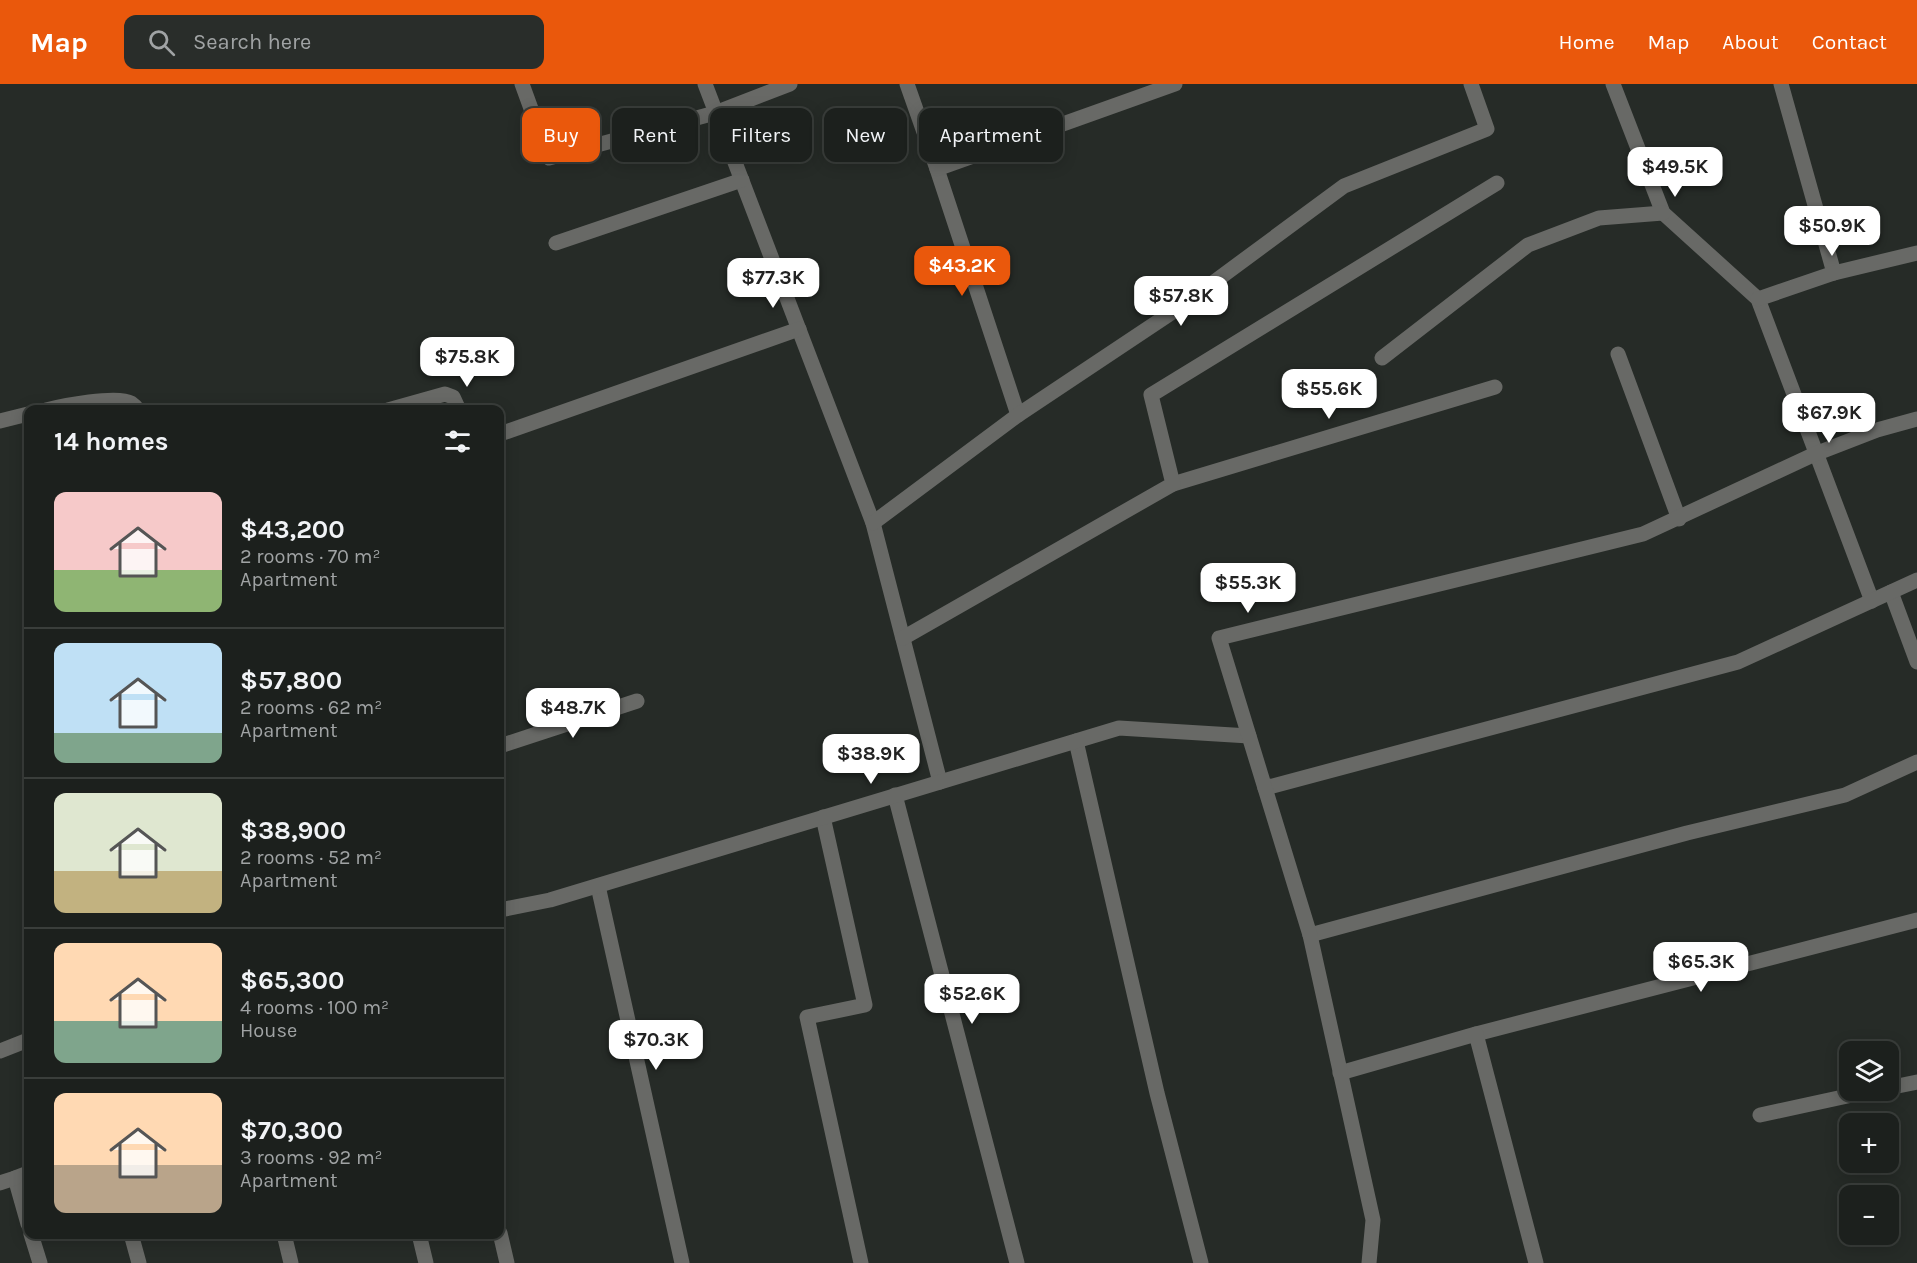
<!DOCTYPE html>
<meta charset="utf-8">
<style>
body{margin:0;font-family:Karla,sans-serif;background:#292d2a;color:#f1f3f6;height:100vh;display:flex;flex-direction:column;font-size:22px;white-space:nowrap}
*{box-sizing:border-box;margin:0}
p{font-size:20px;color:#a0a3a4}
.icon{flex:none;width:33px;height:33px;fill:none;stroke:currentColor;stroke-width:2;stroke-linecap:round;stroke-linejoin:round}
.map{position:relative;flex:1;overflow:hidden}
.side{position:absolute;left:24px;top:321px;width:480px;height:834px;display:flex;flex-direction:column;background:#1c201d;border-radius:12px;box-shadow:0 3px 15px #0003,0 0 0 2px #3a3e3b}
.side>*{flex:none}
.hud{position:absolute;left:522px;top:24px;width:570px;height:54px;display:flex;gap:12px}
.buttons{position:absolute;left:1839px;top:957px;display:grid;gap:12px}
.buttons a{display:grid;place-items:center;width:60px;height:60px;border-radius:12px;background:#1c201d;box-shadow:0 3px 15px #0003,0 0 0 2px #3a3e3b;font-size:30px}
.price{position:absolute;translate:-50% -51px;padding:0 14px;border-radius:12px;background:#fff;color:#222;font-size:20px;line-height:39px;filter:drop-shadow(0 2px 3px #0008)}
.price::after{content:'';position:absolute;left:50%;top:36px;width:18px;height:14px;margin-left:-9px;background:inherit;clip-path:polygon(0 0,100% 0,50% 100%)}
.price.on{background:#ea580c;color:#fff}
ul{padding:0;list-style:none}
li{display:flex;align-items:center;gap:18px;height:150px;padding:0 30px}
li+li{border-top:2px solid #3a3e3b}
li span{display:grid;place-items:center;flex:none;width:168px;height:120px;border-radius:12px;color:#555}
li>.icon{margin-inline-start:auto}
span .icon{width:72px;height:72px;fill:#fffc;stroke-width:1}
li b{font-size:26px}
h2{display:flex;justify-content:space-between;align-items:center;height:72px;padding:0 30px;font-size:26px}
.pill{padding:0 21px;border-radius:12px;background:#1c201d;box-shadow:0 3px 15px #0003,0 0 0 2px #3a3e3b;font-size:21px;line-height:54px}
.pill.on{background:#ea580c;color:#fff}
header{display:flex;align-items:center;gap:36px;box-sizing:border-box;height:84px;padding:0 30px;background:#ea580c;color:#fff}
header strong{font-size:28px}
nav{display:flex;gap:33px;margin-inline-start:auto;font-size:21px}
.search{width:420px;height:54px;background:#292d2a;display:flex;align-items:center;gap:15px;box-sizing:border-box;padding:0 21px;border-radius:12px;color:#a0a3a4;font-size:22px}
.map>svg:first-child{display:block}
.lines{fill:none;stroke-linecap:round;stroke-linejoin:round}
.minor{stroke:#686966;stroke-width:15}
</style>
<header>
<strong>Map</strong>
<div class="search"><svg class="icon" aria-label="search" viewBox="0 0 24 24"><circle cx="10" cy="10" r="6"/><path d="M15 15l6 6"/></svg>Search here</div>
<nav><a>Home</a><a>Map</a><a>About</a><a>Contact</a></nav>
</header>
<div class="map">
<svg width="1917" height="1179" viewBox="0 0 1917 1179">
<rect width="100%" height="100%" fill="#262b27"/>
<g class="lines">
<g class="minor">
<path d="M522,0l27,74 166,-45 75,-29"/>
<path d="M705,0l168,439 67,259"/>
<path d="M907,0l30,85 81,246"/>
<path d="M1613,0l50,129 95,86 114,302"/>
<path d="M1781,0l53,189"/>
<path d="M937,85l238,-85"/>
<path d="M556,159l186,-63"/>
<path d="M1758,215l76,-26 83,-20"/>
<path d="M1618,270l61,165"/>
<path d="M1382,274l146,-113 71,-27 64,-5"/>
<path d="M46,326c16,-4 71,-15 85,-7 3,2 5,4 7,7"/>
<path d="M388,326l57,-16 8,3 6,13"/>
<path d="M0,337l28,-7"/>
<path d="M500,350l299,-105"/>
<path d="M1173,400l322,-97"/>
<path d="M873,439l145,-108 165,-110 161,-119 143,-57 -16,-45"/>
<path d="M1891,508l26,70"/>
<path d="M903,554l270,-154 -22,-89 346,-212"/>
<path d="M1076,657l81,352 44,170"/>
<path d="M500,662l137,-45"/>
<path d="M1265,704l473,-126 179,-82"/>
<path d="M895,711l122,468"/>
<path d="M823,733l42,188 -58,12 54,246"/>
<path d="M598,802l84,377"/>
<path d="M500,826l50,-10 569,-172 130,8"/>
<path d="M1310,851l377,-102 158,-38 72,-33"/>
<path d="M1476,950l441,-114"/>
<path d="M0,967l28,-11"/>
<path d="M1340,989l136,-39 60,229"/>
<path d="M1888,1004l29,-6"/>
<path d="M1760,1031l115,-25"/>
<path d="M28,1089l-13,5 13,46"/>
<path d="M0,1099l15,-5"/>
<path d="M500,1149l7,30"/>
<path d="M31,1150l9,29"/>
<path d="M131,1150l8,29"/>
<path d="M284,1150l7,29"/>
<path d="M419,1150l7,29"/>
<path d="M1369,1179l4,-43 -63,-285 -91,-297 424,-104 172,-80 62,-24 40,-11"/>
</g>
</g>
</svg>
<div class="buttons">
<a><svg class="icon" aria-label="layers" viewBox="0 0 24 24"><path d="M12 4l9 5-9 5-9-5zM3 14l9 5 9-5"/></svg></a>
<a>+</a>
<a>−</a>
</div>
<b class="price" style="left:1675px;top:114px">$49.5K</b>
<b class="price" style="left:1832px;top:173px">$50.9K</b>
<b class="price on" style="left:962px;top:213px">$43.2K</b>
<b class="price" style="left:773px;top:225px">$77.3K</b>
<b class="price" style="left:1181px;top:243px">$57.8K</b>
<b class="price" style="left:467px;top:304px">$75.8K</b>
<b class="price" style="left:1329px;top:336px">$55.6K</b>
<b class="price" style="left:1829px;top:360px">$67.9K</b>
<b class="price" style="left:1248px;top:530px">$55.3K</b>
<b class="price" style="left:573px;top:655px">$48.7K</b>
<b class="price" style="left:871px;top:701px">$38.9K</b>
<b class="price" style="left:1701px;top:909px">$65.3K</b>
<b class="price" style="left:972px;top:941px">$52.6K</b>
<b class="price" style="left:656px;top:987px">$70.3K</b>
<div class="hud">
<a class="pill on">Buy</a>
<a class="pill">Rent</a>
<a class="pill">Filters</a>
<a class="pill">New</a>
<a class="pill">Apartment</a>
</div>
<section class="side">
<h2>14 homes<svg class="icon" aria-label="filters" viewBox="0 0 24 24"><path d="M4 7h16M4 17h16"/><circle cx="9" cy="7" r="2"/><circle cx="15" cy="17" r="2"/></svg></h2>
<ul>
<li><span style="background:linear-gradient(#f6c9c9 65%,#8fb573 0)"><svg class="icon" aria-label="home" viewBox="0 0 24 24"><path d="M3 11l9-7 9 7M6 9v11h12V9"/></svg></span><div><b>$43,200</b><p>2 rooms · 70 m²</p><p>Apartment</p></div></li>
<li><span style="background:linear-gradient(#bfe0f5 75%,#7fa58c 0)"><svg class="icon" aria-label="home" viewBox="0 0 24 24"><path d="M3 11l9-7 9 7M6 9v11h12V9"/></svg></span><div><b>$57,800</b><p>2 rooms · 62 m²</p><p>Apartment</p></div></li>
<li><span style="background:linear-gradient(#dfe7d0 65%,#c2b280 0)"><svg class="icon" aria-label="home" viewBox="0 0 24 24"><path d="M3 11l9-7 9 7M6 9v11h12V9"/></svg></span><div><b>$38,900</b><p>2 rooms · 52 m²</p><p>Apartment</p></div></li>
<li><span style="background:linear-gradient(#ffd9b3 65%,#7fa58c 0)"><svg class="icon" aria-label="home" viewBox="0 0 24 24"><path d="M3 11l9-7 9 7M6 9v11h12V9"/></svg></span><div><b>$65,300</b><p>4 rooms · 100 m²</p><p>House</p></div></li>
<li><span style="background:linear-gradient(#ffd9b3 60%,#b9a48a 0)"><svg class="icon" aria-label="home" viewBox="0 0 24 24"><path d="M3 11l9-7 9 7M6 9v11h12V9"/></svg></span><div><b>$70,300</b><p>3 rooms · 92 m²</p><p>Apartment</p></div></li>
</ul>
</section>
</div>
